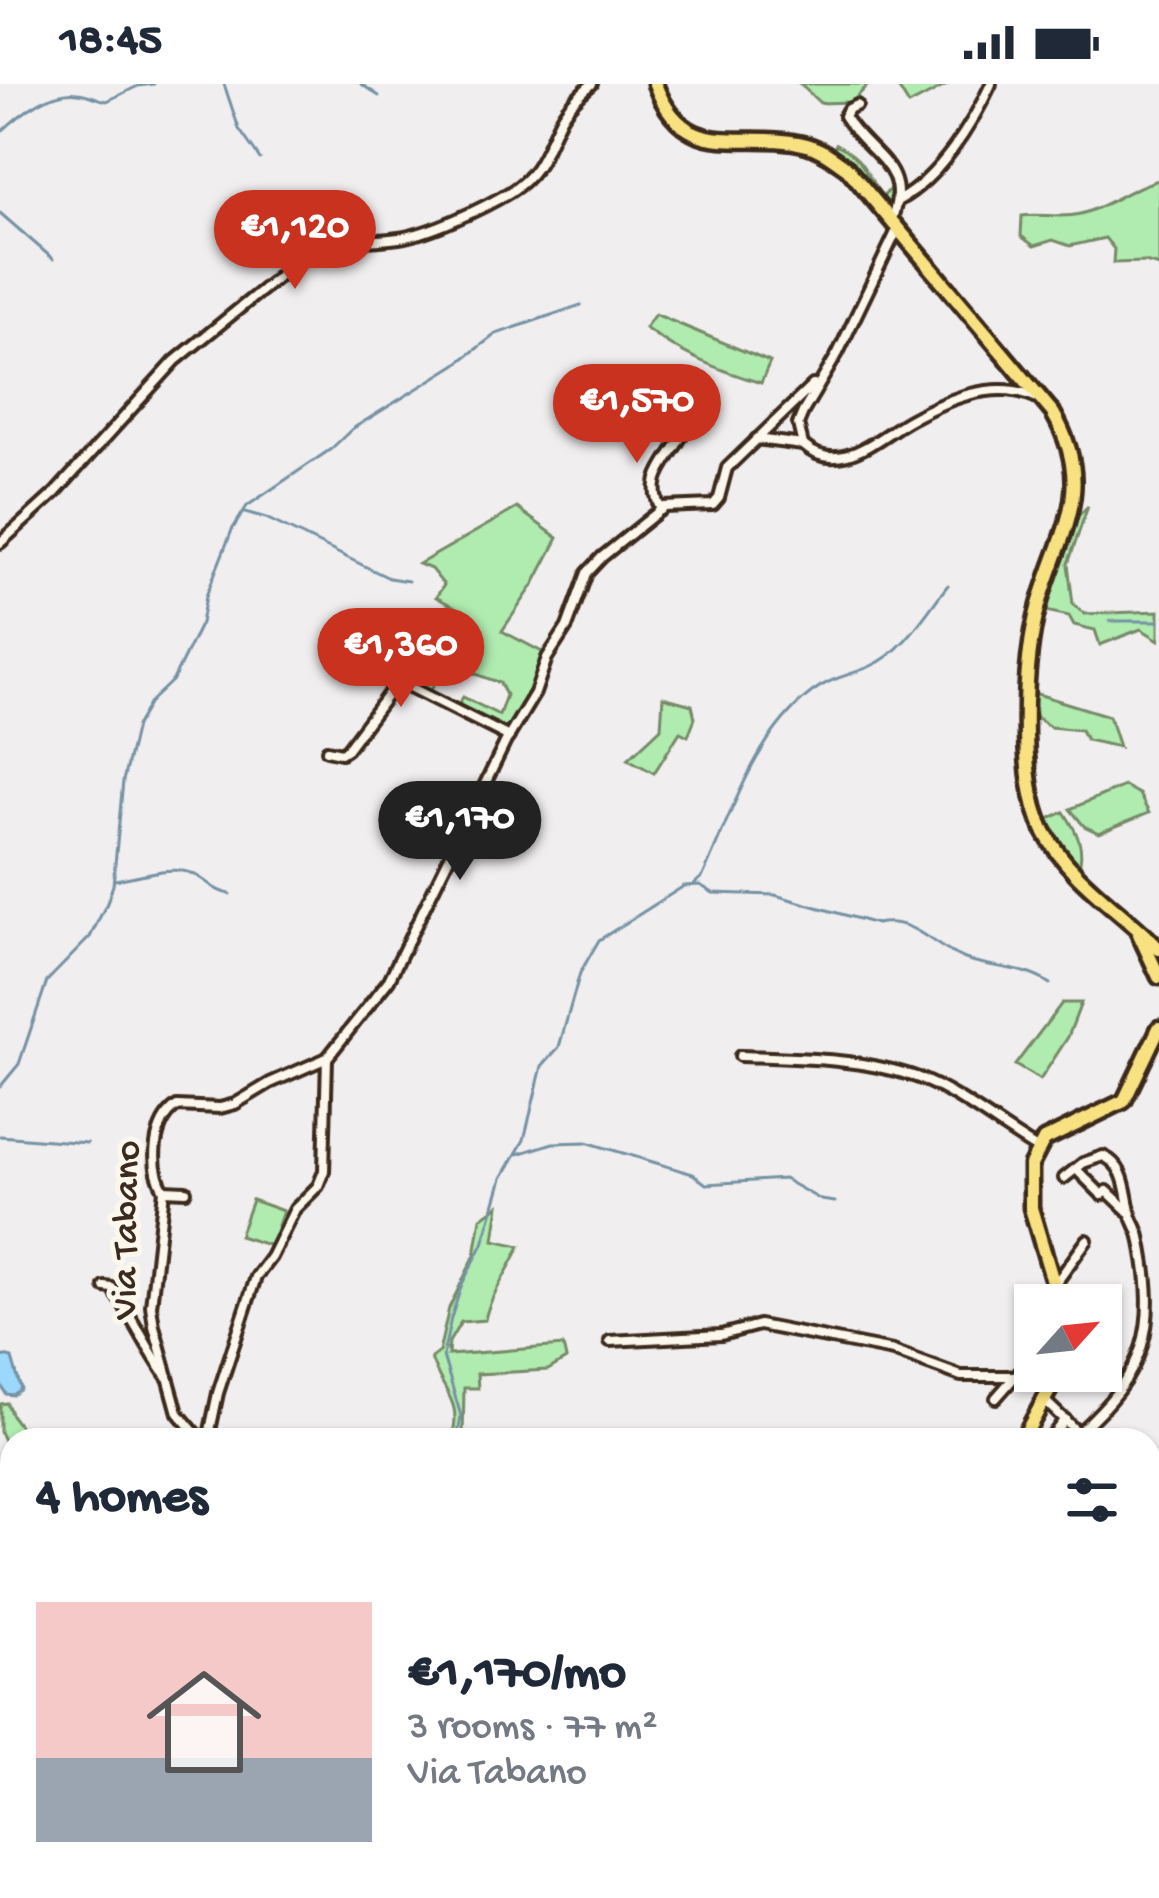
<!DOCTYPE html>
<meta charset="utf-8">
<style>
body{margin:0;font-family:"Gochi Hand",sans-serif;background:#f2f2f3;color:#1f2937;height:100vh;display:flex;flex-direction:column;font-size:45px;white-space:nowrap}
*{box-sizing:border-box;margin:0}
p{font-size:39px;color:#747a83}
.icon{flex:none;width:66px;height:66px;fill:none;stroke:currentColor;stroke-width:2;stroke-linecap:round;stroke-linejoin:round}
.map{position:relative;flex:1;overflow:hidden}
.panel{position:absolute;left:0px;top:1344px;width:1161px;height:471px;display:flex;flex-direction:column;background:#fff;border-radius:36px 36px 0 0;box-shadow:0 3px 9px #0004}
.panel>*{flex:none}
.needle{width:78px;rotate:63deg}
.tools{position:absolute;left:1014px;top:1200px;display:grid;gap:24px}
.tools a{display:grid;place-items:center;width:108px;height:108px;border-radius:0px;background:#fff;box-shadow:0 3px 9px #0004;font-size:60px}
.price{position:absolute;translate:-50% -102px;padding:0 27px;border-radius:42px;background:#c8321e;color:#fff;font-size:39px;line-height:78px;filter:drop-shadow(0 3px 6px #0008)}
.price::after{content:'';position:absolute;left:50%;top:72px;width:36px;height:27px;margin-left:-18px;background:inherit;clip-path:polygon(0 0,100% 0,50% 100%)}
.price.selected{background:#222;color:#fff}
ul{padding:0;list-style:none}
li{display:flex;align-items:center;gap:36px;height:300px;padding:0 36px}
li span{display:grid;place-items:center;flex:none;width:336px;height:240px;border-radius:0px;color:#555}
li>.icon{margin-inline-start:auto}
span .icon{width:144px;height:144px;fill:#fffc;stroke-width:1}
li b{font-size:51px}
h2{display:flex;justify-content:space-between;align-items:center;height:144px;padding:0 36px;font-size:51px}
.status{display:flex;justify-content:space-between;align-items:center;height:84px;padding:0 60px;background:#fff;direction:ltr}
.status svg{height:33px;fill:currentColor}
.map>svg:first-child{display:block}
.built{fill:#e5e3f3}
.green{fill:#b0ebb0;stroke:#768a67;stroke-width:3}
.water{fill:#9bd8fc;stroke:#7592a3;stroke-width:3}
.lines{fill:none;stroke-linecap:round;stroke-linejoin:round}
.stream{stroke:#7592a3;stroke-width:3}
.minor-casing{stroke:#3b2a1e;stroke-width:16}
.major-casing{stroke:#3b2a1e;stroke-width:21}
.minor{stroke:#fbf7ec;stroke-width:8}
.major{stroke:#f8e181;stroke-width:12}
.labels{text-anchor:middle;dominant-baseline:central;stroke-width:10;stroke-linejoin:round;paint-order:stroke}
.street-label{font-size:39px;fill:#3b2a1e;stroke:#fbf7ec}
</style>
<div class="status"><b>18:45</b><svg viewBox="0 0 49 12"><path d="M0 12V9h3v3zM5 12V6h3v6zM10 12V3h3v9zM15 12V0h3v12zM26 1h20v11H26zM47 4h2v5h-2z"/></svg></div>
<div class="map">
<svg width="1159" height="1814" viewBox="0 0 1159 1814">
<rect width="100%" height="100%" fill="#f1eeef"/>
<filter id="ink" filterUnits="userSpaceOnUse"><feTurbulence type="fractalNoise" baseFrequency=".00833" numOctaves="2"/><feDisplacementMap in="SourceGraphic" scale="24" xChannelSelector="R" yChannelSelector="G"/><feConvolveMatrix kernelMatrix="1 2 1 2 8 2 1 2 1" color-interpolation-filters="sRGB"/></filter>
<g filter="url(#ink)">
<path class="built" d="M1159,1729v85h-230l4,-11h216v-72z"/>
<g class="green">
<path d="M800,0h69l-17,18 -32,1z"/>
<path d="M896,0h53l-40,21z"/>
<path d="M836,60c31,16 28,30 47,53l10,-12 4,6 -5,19 -31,-36 -28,-21z"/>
<path d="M1159,96v86l-14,-4 -32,1 1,-14 -9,-11 -35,8 -17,-6 -19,6 -13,-10 1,-20c19,-3 39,3 58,-2 28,-7 50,-27 79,-34z"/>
<path d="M655,230l115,48 -9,21c-43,-13 -79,-28 -116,-55z"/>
<path d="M1088,422l-20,58 5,40 12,10 74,-3v29l-18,-11 -41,16 -5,-15 -21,-5 -5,-9 -28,-6 35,-92z"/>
<path d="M517,424l41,30 -24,46 -32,47 44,23 -13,41 -24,38 -52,-26 6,-10 36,18 7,-20 -6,-12 -56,-21 -14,31 -9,-7 35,-78 -20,-11 8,-12 -13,-16 -12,-5z"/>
<path d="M1034,609l75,23 10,31 -33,-7 -5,-10 -31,-3 -17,-12z"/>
<path d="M663,613l29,8 3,13 -7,18 -8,-4 -26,41 -26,-14 33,-31z"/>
<path d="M1124,702l15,8 10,19 -50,20 -15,-7 -14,-17z"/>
<path d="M1064,728c12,18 22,36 14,58l-34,-49z"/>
<path d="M1062,919h19l-13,34 -28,43 -25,-15z"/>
<path d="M252,1116l31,11 -12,35 -32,-10z"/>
<path d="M499,1121l-5,35 26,6c-11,25 -31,51 -35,74l-24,2 -12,20 -1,13 115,-9 3,13 -18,11 -71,4 1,14h-14l-1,52h-12c13,-39 -9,-48 -20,-82l8,-6 10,-44 26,-53 6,-37z"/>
<path d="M7,1319l5,13 18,24h-18v17l-12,-25v-28z"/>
</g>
<path class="water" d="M4,1272l8,2 9,31 -8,6 -7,-1 -6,-11v-26z"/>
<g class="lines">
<g class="stream">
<path d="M224,0l15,45 21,30"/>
<path d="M361,0l18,12"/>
<path d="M0,49c19,-18 50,-44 78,-40 11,1 19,6 29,8l31,-15 16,-2"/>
<path d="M0,129l53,46"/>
<path d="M245,428l21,6 123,60 19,3"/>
<path d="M1110,537h49"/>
<path d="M114,796c25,-3 58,-17 81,-5 14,7 20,17 35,19"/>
<path d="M694,800l9,-8c28,-62 52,-141 109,-184 18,-14 39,-17 59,-26 33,-14 56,-55 77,-81"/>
<path d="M0,1003l19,-23 28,-83 43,-44 17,-34 6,-18 10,-104 13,-55 15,-25 22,-21 28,-57 5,-27 26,-66 15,-24 84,-57 21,-20 103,-64 41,-31 85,-29"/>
<path d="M0,1052l87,7"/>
<path d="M518,1070l35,-11 33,-1 107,32 13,10 78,-5 37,21 14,2"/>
<path d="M457,1356l4,-24 -18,-60 8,-38 11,-34 21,-40 19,-66 22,-38 18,-74 17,-19 21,-74 19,-33 85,-54 16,-1 13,8 62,2 101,29c39,-8 55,23 89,35 29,10 58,7 85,25"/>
<path d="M0,1373l12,11"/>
<path d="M178,1814v-11"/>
</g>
<g class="minor-casing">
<g id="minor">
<path d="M857,21l-9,4 -4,7c24,39 68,50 48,102"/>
<path d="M899,116c40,-22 73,-75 92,-116"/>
<path d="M898,144l-60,125 -35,59 -5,12 5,21c37,33 76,-9 108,-26 37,-20 84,-40 124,-22"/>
<path d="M756,355l47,6"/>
<path d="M661,426c-18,-35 12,-50 26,-85"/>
<path d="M0,459l55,-50 120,-132 119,-97c38,-29 63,-20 105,-26 30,-4 85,-30 111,-46 31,-19 35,-43 51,-74 7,-13 19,-24 31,-34"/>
<path d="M327,666l14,3 6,-4 51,-68 111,56"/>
<path d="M740,972c57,2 121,2 176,21 39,14 84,50 121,72"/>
<path d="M1076,1085l26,26 5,-4 22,21"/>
<path d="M1064,1094l19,-15 20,-7c23,10 22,34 27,55 2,9 8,17 10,26 19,92 6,135 -63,197"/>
<path d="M164,1106l22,1"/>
<path d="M1054,1202l33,-46"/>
<path d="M105,1203l7,1c21,29 35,61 55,89"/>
<path d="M610,1257l111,-6 38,-10 134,26 68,25h55"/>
<path d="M996,1314l29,-33 10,-20"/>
<path d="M1045,1317l27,26 7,13"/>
<path d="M201,1356l-23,-27 -24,-87 -3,-20 13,-116c-15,-25 -11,-67 13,-84l43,2 15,-4 35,-21 57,-25"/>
<path d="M208,1356l10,-47 38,-116 15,-20 24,-48 23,-23 6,-15 3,-113 62,-78 117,-239 29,-48 12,-35 20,-31 20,-54 15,-16 62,-50 49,-2 6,-7 8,-30 86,-83 5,1"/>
<path d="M1049,1356l16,-21"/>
<path d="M1157,1429l2,-27"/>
<path d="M1149,1542l10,11"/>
<path d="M0,1596l12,5"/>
<path d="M1157,1618l2,-11"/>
<path d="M292,1803l9,11"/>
<path d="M396,1803l24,11"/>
<path d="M502,1803l34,11"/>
<path d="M48,1814l2,-11"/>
<path d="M446,1814l10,-11"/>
<path d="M455,1814l10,-11"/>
<path d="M570,1814l2,-11"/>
<path d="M605,1814l26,-11"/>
<path d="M651,1814l9,-11"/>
<path d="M888,1814l2,-4"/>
</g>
</g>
<g class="major-casing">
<g id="major">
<path d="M655,0c31,82 88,44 152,61 15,4 27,14 40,23l206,245c44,76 7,118 -14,192 -16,54 -21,176 5,226 26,49 77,79 115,118"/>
<path d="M1139,850l20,43"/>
<path d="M1060,1221l-29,-97v-43l13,-25 80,-39 35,-73"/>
<path d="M1022,1356l38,-69"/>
<path d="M644,1814l8,-11"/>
</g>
</g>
<use href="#minor" class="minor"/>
<use href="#major" class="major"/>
</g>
</g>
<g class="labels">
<g class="street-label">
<text transform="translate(129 1146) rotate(-89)">Via Tabano</text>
</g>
</g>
</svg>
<div class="tools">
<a><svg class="needle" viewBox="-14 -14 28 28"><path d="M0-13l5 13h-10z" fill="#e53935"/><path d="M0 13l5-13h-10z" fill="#747a83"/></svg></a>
</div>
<b class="price" style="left:295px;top:208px">€1,120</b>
<b class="price" style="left:637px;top:382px">€1,570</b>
<b class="price" style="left:401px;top:626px">€1,360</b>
<b class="price selected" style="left:460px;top:799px">€1,170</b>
<section class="panel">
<h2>4 homes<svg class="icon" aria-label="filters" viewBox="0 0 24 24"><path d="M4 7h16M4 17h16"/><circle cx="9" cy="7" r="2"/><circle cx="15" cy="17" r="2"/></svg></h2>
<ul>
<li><span style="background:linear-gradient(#f6c9c9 65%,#9aa5b1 0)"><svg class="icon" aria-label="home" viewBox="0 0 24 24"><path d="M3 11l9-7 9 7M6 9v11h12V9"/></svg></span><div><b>€1,170/mo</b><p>3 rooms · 77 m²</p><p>Via Tabano</p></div></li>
</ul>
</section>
</div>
